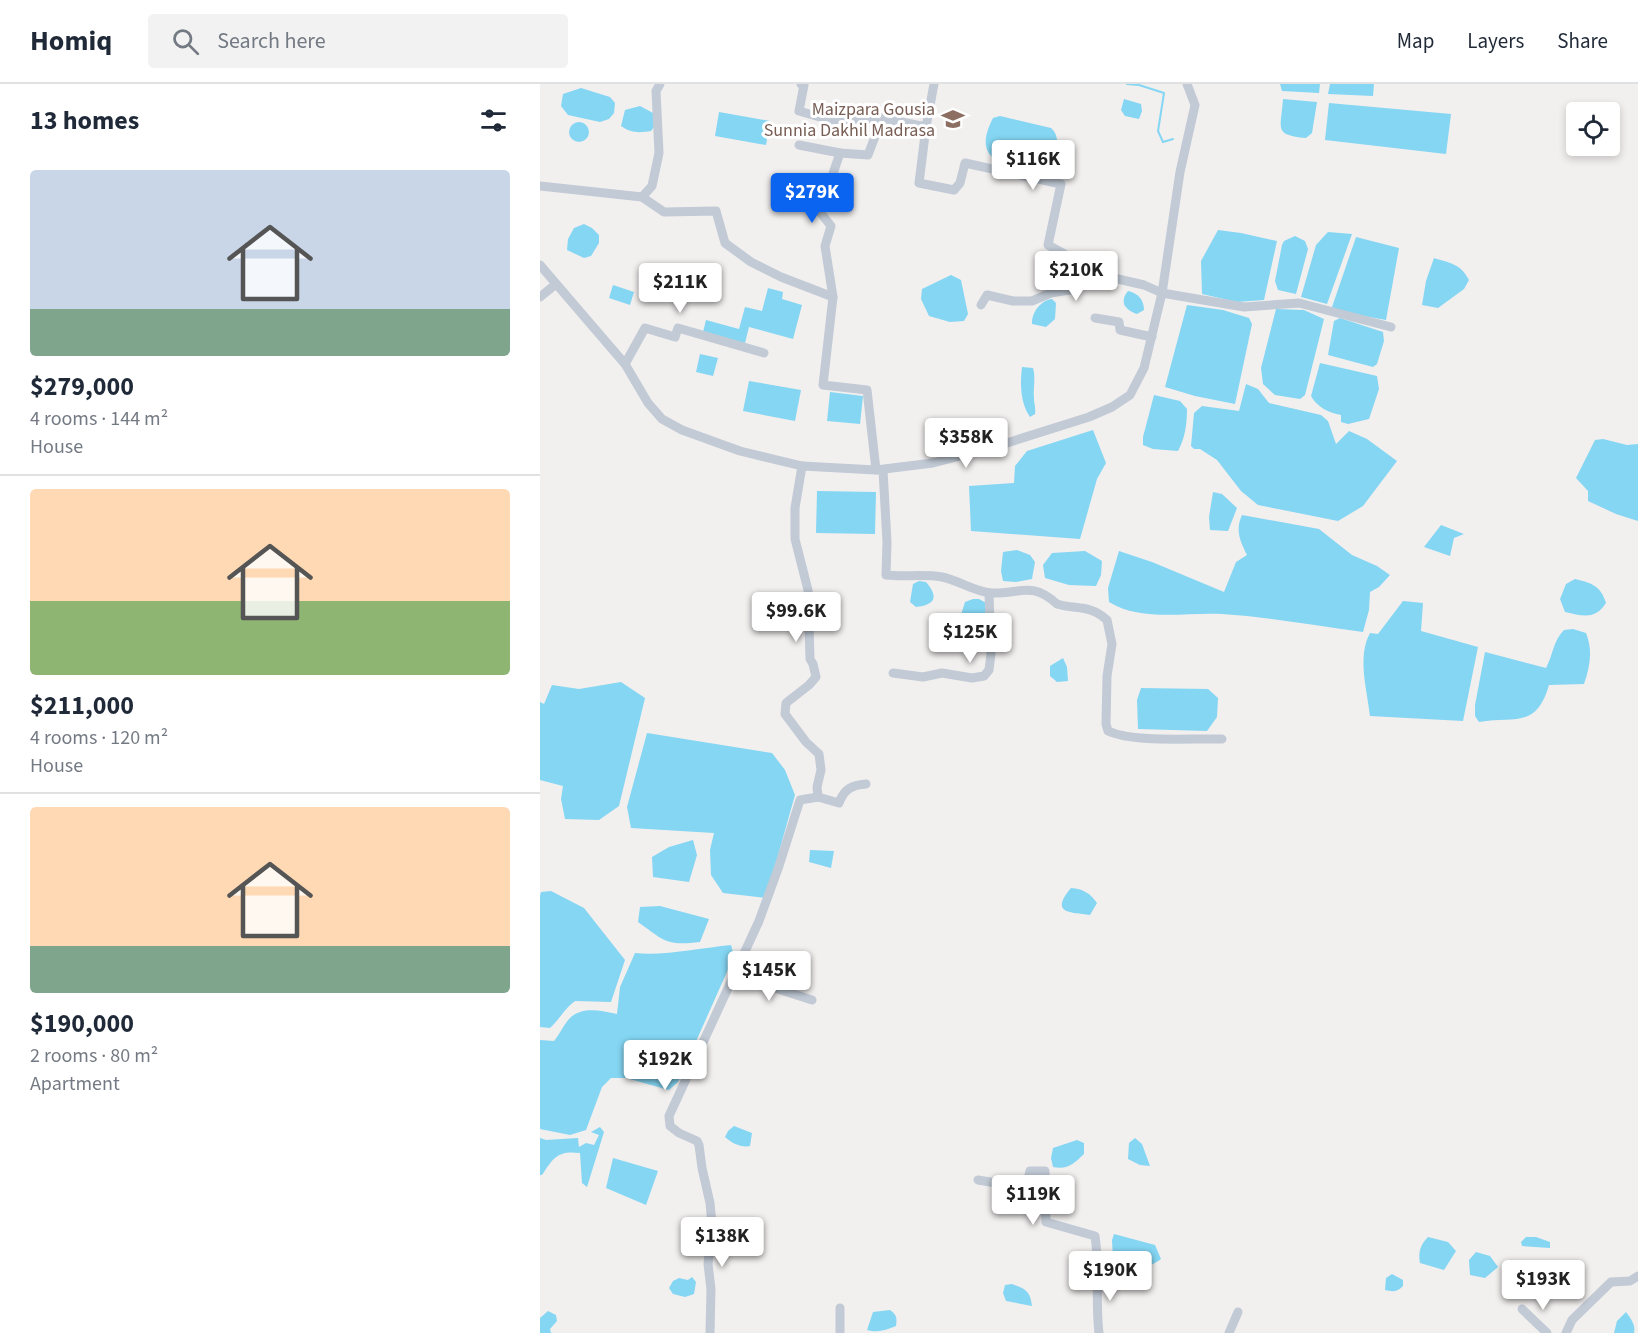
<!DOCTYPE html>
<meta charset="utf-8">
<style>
body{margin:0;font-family:"Source Sans 3",sans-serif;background:#f2f2f3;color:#1f2937;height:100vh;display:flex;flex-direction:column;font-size:22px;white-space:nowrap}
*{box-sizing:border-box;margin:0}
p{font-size:20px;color:#747a83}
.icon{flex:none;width:33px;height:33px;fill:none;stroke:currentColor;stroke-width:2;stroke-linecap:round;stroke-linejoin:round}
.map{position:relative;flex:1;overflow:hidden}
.side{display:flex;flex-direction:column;background:#fff;width:540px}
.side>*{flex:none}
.controls{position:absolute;left:1026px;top:18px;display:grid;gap:12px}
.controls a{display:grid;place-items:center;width:54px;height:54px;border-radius:6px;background:#fff;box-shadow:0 3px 9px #0003;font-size:30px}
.price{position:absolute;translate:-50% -51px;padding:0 14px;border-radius:6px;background:#fff;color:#222;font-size:20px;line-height:39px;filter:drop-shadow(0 2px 3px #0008)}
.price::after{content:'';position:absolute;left:50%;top:36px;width:18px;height:14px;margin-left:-9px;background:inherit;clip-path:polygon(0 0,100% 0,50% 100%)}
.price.on{background:#0b64ef;color:#fff}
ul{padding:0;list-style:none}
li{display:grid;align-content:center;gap:12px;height:318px;padding:0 30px}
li+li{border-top:2px solid #e0e1e3}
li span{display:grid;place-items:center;height:186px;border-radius:6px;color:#555}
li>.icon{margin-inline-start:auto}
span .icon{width:108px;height:108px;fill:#fffc;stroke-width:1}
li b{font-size:26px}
h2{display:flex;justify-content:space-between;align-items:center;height:72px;padding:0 30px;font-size:26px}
header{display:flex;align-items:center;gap:36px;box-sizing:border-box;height:84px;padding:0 30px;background:#fff;border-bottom:2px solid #e0e1e3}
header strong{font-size:28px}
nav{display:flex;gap:33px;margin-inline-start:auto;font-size:21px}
.search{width:420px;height:54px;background:#f2f2f3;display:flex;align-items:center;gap:15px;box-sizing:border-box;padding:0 21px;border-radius:6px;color:#747a83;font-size:22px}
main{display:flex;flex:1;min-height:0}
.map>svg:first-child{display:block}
.water{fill:#84d6f3}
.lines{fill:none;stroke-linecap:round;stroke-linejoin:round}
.stream{stroke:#84d6f3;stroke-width:2}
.minor{stroke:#c1cad5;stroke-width:9}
.labels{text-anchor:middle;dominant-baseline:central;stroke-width:6;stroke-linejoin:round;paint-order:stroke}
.education-label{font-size:18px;fill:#785e54;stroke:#fff;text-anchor:end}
</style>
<header>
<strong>Homiq</strong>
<div class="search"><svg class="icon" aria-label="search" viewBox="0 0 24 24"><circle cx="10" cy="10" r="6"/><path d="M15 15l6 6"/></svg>Search here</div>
<nav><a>Map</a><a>Layers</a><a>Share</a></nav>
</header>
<main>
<section class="side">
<h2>13 homes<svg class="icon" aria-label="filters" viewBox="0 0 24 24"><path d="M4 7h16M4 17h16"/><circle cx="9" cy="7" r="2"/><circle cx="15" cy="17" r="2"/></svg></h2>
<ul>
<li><span style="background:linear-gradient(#c9d6e8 75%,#7fa58c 0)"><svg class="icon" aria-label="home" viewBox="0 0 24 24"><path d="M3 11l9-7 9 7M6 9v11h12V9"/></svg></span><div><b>$279,000</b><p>4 rooms · 144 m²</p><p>House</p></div></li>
<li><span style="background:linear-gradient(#ffd9b3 60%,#8fb573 0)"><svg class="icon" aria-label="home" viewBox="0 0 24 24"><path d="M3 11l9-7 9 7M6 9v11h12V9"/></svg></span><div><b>$211,000</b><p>4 rooms · 120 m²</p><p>House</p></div></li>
<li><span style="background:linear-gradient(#ffd9b3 75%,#7fa58c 0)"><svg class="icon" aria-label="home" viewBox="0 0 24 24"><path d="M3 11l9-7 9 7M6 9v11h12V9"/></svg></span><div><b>$190,000</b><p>2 rooms · 80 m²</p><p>Apartment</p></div></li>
</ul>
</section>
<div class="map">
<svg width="1098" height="1249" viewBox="0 0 1098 1249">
<rect width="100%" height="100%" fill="#f2efef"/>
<g class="water">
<path d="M740,0h40l-1,9 -37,-2z"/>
<path d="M790,0h44l-1,12 -45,-2z"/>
<path d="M41,4l29,9 5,6 -1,10 -5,6 -9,3 -32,-7 -7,-9 2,-12z"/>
<path d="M584,15l17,5 1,7 -3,8 -14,-3 -4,-6z"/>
<path d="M743,15l34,3 -5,31 -6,5c-33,-3 -25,-9 -23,-39z"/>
<path d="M789,19l122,11 -5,40 -121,-14z"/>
<path d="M100,22l13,7 3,11 -5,7c-12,2 -20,2 -30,-5l4,-16z"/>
<path d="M179,28l51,9 -4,24 -51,-9z"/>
<path d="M460,32l51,12c13,11 4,38 -14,39l-46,-11c-10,-11 -4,-26 2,-38z"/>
<circle cx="39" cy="48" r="10"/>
<path d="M44,140l8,4 7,7v8l-8,13 -7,2 -17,-8 1,-11 6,-11z"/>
<path d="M678,146l23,3 36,8 -13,59 -27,2 -35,-8 -1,-33z"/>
<path d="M788,148l24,2 -25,70 -26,-7 15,-52z"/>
<path d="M755,152l10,5 3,8 -12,45 -18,-4 -3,-9 7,-36 2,-4z"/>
<path d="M816,153l43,11 -13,72 -55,-10z"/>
<path d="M894,174c16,5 27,6 35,22l-5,9 -26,19 -16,-3 4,-24z"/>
<path d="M411,191l10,5 7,34 -4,7 -14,1 -21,-6 -8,-17 1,-10z"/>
<path d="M73,201l21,7 -4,13 -21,-7z"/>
<path d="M228,204l15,4 -1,7 20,6 -9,34 -44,-12 -4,16 -42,-11 3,-12 33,9 6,-22 17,4z"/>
<path d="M588,207c10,2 16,9 16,19l-7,4c-12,-4 -18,-12 -9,-23z"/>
<path d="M512,215l4,4 -1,16 -9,8 -14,-3c-1,-11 9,-24 20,-25z"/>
<path d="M647,221l36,5 26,8 3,6 -17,80 -40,-8 -30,-9z"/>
<path d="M736,225l28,1 20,9 -19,76 -5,4 -25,-4 -12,-11 -2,-16z"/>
<path d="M800,234l43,14 1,9 -7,23 -4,3 -45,-12 6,-34z"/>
<path d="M160,270l18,4 -5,18 -17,-4z"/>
<path d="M780,279l57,13 2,13 -10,30 -21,5 -7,-2v-7c-12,-2 -24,-8 -30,-19z"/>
<path d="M482,283l11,1c3,11 0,19 1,30 0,7 2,9 1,16l-5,3c-10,-14 -10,-34 -8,-50z"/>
<path d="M209,297l52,9 -6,31 -52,-10z"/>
<path d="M706,300l12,5 11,14 52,12 7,6 8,23 13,-13 18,8 30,22 -34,45 -25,15 -80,-16 -17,-14 -24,-31 -17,-11h-6l-3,-3 3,-33 8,-7 37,5z"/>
<path d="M290,308l33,4 -3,28 -33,-3z"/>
<path d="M614,311l26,6 7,8c0,15 -2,29 -9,42l-25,-2 -10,-4v-8z"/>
<path d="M553,346l13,33 -9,16 -17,60 -109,-8 -2,-45 45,-3 1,-17 12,-15z"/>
<path d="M1063,355l24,6 11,-1v77l-22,-7 -28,-13v-10l-12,-13 19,-38z"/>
<path d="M277,407l59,1 -1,42 -59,-1z"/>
<path d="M673,408l9,2 15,14 -9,23 -18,-1 -1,-13z"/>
<path d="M702,431l77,14 33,26 25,11 13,9 -11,12 -9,5 -1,18 -6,22c-47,-6 -94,-15 -141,-18 -36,-2 -81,8 -113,-12l-1,-14 11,-37 33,11 72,30 12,-30 11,-7c-7,-14 -12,-25 -5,-40z"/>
<path d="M901,441l23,9 -10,4 -4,18 -26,-9z"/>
<path d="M477,466l13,5 5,7 -3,17 -16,3 -13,-1 -2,-10 2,-19z"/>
<path d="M545,467l17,10 -1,14 -5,11 -27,-1 -24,-7 -2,-13 9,-12z"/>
<path d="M1035,495c17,4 26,7 31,24 -11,17 -23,13 -41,9l-5,-13 6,-15z"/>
<path d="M379,497l7,1c13,15 9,23 -10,25l-6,-5 3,-18z"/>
<path d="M433,515h6l7,4v23c-11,4 -18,-3 -25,-11l4,-13z"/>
<path d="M863,517l20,2 -2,28 57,16 -15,74 -93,-5c-3,-27 -13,-59 0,-83l8,1z"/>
<path d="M1033,545l13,4c7,17 4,34 -2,51l-35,1c-13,44 -33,31 -70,37l-4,-6v-11l10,-53 61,16c7,-13 7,-27 18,-38z"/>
<path d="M523,574l4,9 1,14 -11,1 -7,-6v-10z"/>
<path d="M81,598l24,16 -26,108 -20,14 -34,-1 -4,-20 2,-13 -23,-6v-78l4,2 8,-19 27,4z"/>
<path d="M601,604l67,1 10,9 -1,19 -10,14 -69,-2 -1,-29z"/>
<path d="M107,649l125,20 13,17 10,25 -29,103 -43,-5 -12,-18 -1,-25 4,-17 -83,-5 -4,-21z"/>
<path d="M153,756l4,15 -8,27 -36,-5 -1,-20 17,-10z"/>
<path d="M270,766l24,1 -3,17 -22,-6z"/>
<path d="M531,804c12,1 19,5 26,15l-7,12c-19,-3 -41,-1 -19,-27z"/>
<path d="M11,807l33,17 41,52 -14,42 -36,-1c-11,8 -15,18 -25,27l-10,-1v-131l1,-4z"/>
<path d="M120,822l49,13 -9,23c-35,4 -35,-1 -62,-20l2,-15z"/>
<path d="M191,861l3,11 -56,126 -9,8 -43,-12h-15l-9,9 -16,43 -16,5 -30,-6v-89l14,1c6,-7 11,-19 17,-24 13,-11 31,-6 46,-3l3,-27 15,-34c29,3 66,-5 96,-8z"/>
<path d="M194,1042l18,7 -2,13c-8,2 -19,-3 -25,-9l3,-6z"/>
<path d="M60,1043l4,5 -17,55 -5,-4 -2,-30c-22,-3 -27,5 -38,22h-2v-37l6,2 32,-2 1,9 7,-4 8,2 5,-10 -8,-3z"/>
<path d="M595,1054l7,6 8,22 -10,-1 -12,-6 1,-16z"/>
<path d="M537,1056l7,3v11c-11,10 -16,16 -31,13l-2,-9 2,-10z"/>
<path d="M73,1074l45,13 -12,34 -40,-17z"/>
<path d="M574,1150l41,11 6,14c-17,13 -30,7 -48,0l-1,-19z"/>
<path d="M888,1153l20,5 8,9 -12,19 -24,-7c-2,-10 0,-18 8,-26z"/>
<path d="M986,1153h10l14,5v6l-28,-2 -1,-4z"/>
<path d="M936,1168l14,4 8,11 -13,11 -15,-3 -1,-15z"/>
<path d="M852,1190l11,6v6c-6,6 -10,6 -18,4l1,-12z"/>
<path d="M152,1193l4,5 -2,12 -9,3 -12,-3 -4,-6 4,-7 6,-3 9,2z"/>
<path d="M472,1200c14,5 18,7 20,22l-26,-5 -3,-8 2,-8z"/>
<path d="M350,1226c7,5 7,8 6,16 -10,4 -18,7 -29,4l6,-18z"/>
<path d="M8,1227l8,4 1,6 -7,8 1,4h-11v-15z"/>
<path d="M1086,1228c5,7 10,13 8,21h-20l3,-12z"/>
</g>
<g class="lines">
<path class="stream" d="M587,0l12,1 25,8 -6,38 5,11 10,-3"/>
<g class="minor">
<path d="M261,0l3,1 -5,26 31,9 52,-2"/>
<path d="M386,43l8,-43"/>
<path d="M259,61l41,8"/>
<path d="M0,102l102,11 22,15 52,-1 9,32 26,19 30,15 52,20"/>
<path d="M102,113l10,-11 7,-33 -3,-62 4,-7"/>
<path d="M0,181l85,99 23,39 14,16 20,11 58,21 62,15 74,4 57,-7 58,-15 98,-31 23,-10 18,-12 14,-27 18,-75 18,-121 15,-67 -8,-21"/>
<path d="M0,213l16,-13"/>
<path d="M441,221l6,-10 26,6h19l19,-8 24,-4 18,-13h12l39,9 18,8 82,14 55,-4 92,24"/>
<path d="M555,234l24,4 1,8 32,7"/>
<path d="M85,280l20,-36 30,9 3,-9 86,25"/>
<path d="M262,382l-7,42v31l13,51 2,69 3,5 3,13 -7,8 -23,18 -1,11 21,28 13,12 2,16 -4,17 1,10"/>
<path d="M336,386l-9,-80 -44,-5 10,-88 -8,-51 6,-20 -11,-14 20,-59 28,2 14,-37 44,9 -7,56 35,7 6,-7 5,-20 96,21 -13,61 42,23 7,8"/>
<path d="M343,386l4,72 -1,33c18,2 38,-1 56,2 16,3 33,15 49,16 29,1 41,-12 66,11 19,6 33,0 50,16l5,24 -5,32 -1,48 2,7c26,12 84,7 114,8"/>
<path d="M353,589l30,4 19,-4 30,5 12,-2 5,-6 2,-16 -2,-61"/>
<path d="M195,891l77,25"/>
<path d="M438,1096l48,8 4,-17h15l1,51 49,14c5,32 0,64 4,97"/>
<path d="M982,1225l25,24"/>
<path d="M170,1249l1,-44 -3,-25 4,-40 -2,-21 -8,-35 -3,-23 -2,-4 -18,-8 -9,-7 -1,-10 90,-195 20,-55 21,-66 18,-3 21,6c5,-14 13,-18 27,-19"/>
<path d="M300,1249v-25"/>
<path d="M689,1249l9,-21"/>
<path d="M1026,1249l6,-13 39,-38 19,-1 8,-5"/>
</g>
</g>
<defs>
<g id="school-bare" transform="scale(1.8)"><path d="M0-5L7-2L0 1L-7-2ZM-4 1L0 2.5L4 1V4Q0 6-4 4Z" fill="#8d6e63" stroke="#fff" stroke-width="2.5" paint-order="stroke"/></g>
</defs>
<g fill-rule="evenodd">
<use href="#school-bare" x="413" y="35"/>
</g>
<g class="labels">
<g class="education-label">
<text x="395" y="25">Maizpara Gousia<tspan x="395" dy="21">Sunnia Dakhil Madrasa</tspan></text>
</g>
</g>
</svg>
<div class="controls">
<a><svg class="icon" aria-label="locate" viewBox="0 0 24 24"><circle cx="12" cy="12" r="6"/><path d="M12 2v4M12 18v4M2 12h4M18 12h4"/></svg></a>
</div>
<b class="price" style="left:493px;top:107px">$116K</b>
<b class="price on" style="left:272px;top:140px">$279K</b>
<b class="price" style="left:536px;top:218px">$210K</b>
<b class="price" style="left:140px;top:230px">$211K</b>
<b class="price" style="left:426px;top:385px">$358K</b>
<b class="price" style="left:256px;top:559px">$99.6K</b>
<b class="price" style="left:430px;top:580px">$125K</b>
<b class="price" style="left:229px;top:918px">$145K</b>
<b class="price" style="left:125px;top:1007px">$192K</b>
<b class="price" style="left:493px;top:1142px">$119K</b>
<b class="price" style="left:182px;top:1184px">$138K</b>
<b class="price" style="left:570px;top:1218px">$190K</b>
<b class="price" style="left:1003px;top:1227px">$193K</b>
</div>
</main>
